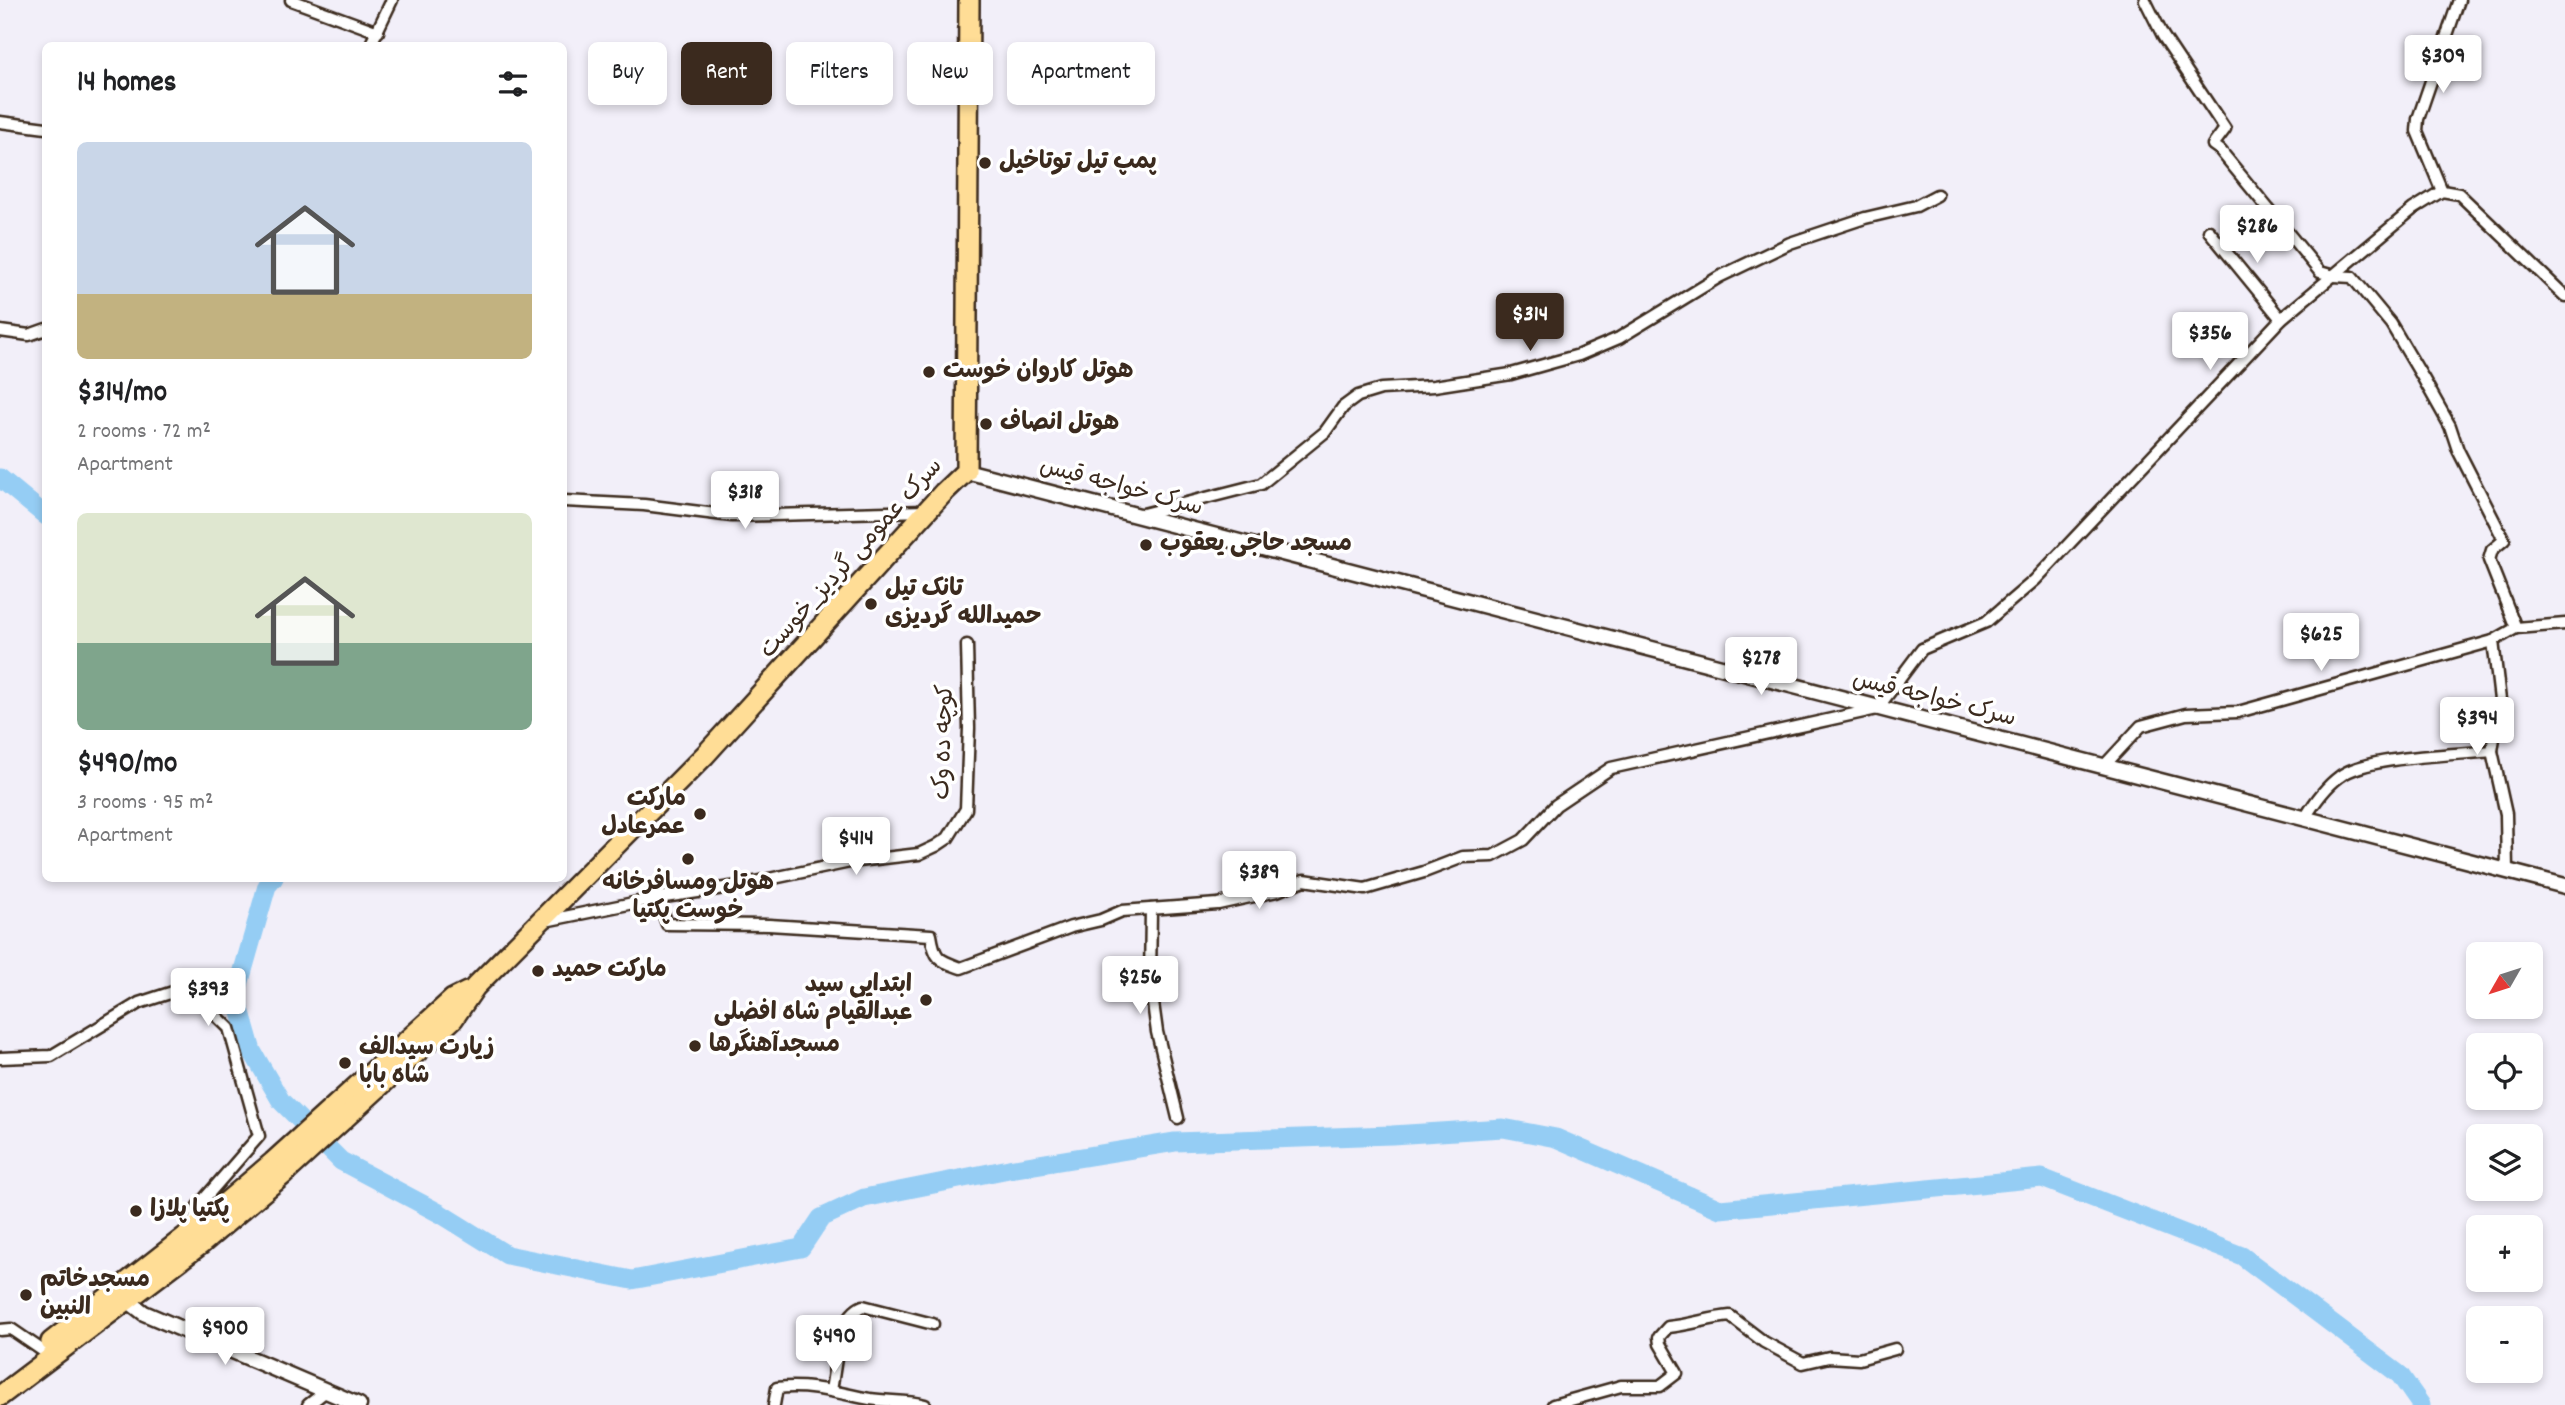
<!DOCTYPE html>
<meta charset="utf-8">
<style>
body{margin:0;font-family:Dekko,"Playpen Sans Arabic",sans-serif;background:#f6f6f6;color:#202124;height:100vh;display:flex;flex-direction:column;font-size:26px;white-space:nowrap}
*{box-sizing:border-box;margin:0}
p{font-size:23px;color:#757577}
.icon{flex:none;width:38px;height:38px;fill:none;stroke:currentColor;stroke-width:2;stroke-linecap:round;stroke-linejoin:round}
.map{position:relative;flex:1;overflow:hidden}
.panel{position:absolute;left:42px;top:42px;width:525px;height:840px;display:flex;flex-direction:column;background:#fff;border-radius:10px;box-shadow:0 4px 10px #0003}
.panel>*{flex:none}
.hud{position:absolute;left:588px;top:42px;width:665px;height:63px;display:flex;gap:14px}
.needle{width:46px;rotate:231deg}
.tools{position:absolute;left:2466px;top:942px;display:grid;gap:14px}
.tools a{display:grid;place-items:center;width:77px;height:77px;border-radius:10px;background:#fff;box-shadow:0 4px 10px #0003;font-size:35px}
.price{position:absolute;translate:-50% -60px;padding:0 16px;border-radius:7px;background:#fff;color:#222;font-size:23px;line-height:46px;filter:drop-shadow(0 2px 4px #0008)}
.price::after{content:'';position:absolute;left:50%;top:42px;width:21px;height:16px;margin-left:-10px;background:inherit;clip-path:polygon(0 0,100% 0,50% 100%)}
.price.on{background:#3b2a1e;color:#fff}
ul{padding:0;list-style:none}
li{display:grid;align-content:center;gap:14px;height:371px;padding:0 35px}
li span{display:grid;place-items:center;height:217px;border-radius:10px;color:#555}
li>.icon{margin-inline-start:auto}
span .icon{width:126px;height:126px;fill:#fffc;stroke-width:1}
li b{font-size:30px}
h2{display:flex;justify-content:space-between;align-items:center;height:84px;padding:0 35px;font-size:30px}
.chip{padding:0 24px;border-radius:10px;background:#fff;box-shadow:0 4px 10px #0003;font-size:24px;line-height:63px}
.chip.on{background:#3b2a1e;color:#fff}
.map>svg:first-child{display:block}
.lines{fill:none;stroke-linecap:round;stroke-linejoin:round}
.river{stroke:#95cdf4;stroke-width:19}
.street-casing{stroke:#3b2a1e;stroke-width:15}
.secondary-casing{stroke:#3b2a1e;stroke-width:19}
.highway-casing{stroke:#3b2a1e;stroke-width:24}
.street{stroke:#fff;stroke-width:10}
.secondary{stroke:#fff;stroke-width:14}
.highway{stroke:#ffdd96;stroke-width:19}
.poi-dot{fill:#3b2a1e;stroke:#fff;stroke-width:2.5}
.labels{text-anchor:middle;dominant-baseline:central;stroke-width:7;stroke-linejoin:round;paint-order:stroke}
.poi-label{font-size:24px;font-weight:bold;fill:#3b2a1e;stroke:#fff;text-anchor:start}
.street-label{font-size:24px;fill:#3b2a1e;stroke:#fff}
</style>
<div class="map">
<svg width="2565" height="1405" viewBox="0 0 2565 1405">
<rect width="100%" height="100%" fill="#f2eff9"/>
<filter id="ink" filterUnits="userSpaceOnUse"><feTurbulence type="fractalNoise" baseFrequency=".0143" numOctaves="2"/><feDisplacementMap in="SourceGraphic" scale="14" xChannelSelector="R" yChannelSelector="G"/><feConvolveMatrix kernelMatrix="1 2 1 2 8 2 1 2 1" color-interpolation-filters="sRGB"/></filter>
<g filter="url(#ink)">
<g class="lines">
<g class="river">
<path d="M0,478l46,38"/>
<path d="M274,878l-7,8 -31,109 16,56 29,50 60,60 100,53 66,41 125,25 169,-32 20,-30 43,-20 145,-29 166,-27 217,-7 111,-7 53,10 164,71 322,-31 200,78 158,119 21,30"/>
</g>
<g class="street-casing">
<g id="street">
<path d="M291,0l87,32"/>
<path d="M2145,0l18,36 62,93 -12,16 7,5 100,122 14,4 18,1 39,47 32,54 27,48 8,24 46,90 -12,10 -3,10 27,68"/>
<path d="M370,46l22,-46"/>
<path d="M0,122l46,6"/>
<path d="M2442,191l-25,-60 1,-12 41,-119"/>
<path d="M2209,231l72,88"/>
<path d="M0,331l29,4 17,-6"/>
<path d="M564,501l80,4 88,11 194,-5"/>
<path d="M1139,515l122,-31 64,-52 18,-25 15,-11 23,-7 53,-3 77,-12 68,-19 40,-17 100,-61 71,-34 75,-25 51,-12 21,-11"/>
<path d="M2493,641l7,59 -8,51 14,63 1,57"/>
<path d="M2103,767l38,-41 45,-12 52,-2 255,-71 23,-13 49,-4"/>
<path d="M2305,818c9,-15 19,-30 34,-41 26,-21 116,-22 153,-26"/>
<path d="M658,898l9,26 102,1 162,10c4,25 8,25 30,33l110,-41 30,-7 21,-9 96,-7 59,-13 27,-11 61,9 59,-17 39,-15 30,-1 30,-16 33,-35 55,-37 266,-59 45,-60 64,-27 49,-42 246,-261 132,-110 29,-18 17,3 106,102"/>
<path d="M1151,909l-1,72 7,51 21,86"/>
<path d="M545,921l113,-23 73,-11 119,-25 69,-8 17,-8 12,-8 18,-29 3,-81 -2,-83"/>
<path d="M0,1058l51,-2 88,-53 34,-11 23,4 33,32 30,108 -61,70 -6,21"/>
<path d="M0,1330l11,-1 41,28"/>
<path d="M831,1390c5,-24 6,-74 32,-84l70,18"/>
<path d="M308,1405l18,-14"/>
<path d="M774,1405l3,-17c32,-4 62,5 93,11 18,3 37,1 55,6"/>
<path d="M1553,1405l68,-19h39l17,-13 -17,-29 -1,-7 9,-10c22,-2 41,-9 62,-11l34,26 39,21 26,-6 30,2 36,-10"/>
</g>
</g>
<g class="secondary-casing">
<g id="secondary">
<path d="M966,471l1599,415"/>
<path d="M122,1296l22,17 215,92"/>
</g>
</g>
<g class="highway-casing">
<g id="highway">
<path d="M51,1342l139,-109 83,-71 180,-163 14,-7"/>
<path d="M0,1396l200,-151 84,-71 169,-155 22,-32 230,-232 239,-263 22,-21 3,-471"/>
</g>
</g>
<use href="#street" class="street"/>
<use href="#secondary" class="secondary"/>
<use href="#highway" class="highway"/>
</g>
</g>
<g class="poi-dot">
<circle cx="985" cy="163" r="7"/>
<circle cx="929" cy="372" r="7"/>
<circle cx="986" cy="424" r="7"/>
<circle cx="1146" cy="545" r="7"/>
<circle cx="871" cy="604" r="7"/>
<circle cx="700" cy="814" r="7"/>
<circle cx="688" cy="859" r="7"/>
<circle cx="538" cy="971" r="7"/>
<circle cx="926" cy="1000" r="7"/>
<circle cx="695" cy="1046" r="7"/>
<circle cx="345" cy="1063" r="7"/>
<circle cx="136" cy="1211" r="7"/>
<circle cx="26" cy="1295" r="7"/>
</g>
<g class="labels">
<g class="poi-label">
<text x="999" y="163">پمپ تیل توتاخیل</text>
<text x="943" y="372">هوتل کاروان خوست</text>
<text x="1000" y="424">هوتل انصاف</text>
<text x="1160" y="545">مسجد حاجی یعقوب</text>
<text x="885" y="590">تانک تیل<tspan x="885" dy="28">حمیدالله گردیزی</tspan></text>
<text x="686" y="800" text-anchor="end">مارکت<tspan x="686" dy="28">عمرعادل</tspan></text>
<text x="688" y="884" text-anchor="middle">هوتل ومسافرخانه<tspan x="688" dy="28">خوست پکتیا</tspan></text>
<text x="552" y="971">مارکت حمید</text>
<text x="912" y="986" text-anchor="end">ابتدایی سید<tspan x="912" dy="28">عبدالقیام شاه افضلی</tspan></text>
<text x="709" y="1046">مسجدآهنگرها</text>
<text x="359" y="1049">زیارت سیدالف<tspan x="359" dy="28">شاه بابا</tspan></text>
<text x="150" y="1211">پکتیا پلازا</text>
<text x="40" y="1281">مسجدخاتم<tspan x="40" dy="28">النبین</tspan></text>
</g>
<g class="street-label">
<text transform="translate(1121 488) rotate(15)">سرک خواجه قیس</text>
<text transform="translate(852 559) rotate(-48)">سرک عمومی گردیز_خوست</text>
<text transform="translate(1934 700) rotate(14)">سرک خواجه قیس</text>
<text transform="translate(945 742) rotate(-88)">کوچه ده وک</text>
</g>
</g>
</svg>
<div class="tools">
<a><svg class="needle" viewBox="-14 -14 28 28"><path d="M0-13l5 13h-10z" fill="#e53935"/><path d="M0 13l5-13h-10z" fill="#757577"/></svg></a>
<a><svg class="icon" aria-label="locate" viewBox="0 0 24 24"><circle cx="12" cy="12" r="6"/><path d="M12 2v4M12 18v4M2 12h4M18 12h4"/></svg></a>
<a><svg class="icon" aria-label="layers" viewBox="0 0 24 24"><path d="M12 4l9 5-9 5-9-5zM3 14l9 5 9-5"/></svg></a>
<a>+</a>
<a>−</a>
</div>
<b class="price" style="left:2443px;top:95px">$309</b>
<b class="price" style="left:2257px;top:265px">$286</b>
<b class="price on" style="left:1530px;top:353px">$314</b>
<b class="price" style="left:2210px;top:372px">$356</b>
<b class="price" style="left:745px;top:531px">$318</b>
<b class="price" style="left:2321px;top:673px">$625</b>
<b class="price" style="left:1761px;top:697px">$278</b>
<b class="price" style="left:2477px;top:757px">$394</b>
<b class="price" style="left:856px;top:877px">$414</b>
<b class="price" style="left:1259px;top:911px">$389</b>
<b class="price" style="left:1140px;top:1016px">$256</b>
<b class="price" style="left:208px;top:1028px">$393</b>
<b class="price" style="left:225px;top:1367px">$900</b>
<b class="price" style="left:834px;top:1375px">$490</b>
<div class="hud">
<a class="chip">Buy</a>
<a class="chip on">Rent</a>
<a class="chip">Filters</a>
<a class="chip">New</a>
<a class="chip">Apartment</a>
</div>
<section class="panel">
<h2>14 homes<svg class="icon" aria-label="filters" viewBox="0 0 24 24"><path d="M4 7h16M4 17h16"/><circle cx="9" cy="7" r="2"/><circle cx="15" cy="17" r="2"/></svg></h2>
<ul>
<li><span style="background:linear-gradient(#c9d6e8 70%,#c2b280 0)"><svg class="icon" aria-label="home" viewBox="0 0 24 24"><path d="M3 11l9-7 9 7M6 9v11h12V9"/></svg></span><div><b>$314/mo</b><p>2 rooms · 72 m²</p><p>Apartment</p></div></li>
<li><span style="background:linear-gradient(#dfe7d0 60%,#7fa58c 0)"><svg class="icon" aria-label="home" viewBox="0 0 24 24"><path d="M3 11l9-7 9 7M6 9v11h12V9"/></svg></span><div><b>$490/mo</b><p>3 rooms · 95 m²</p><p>Apartment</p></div></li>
</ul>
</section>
</div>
